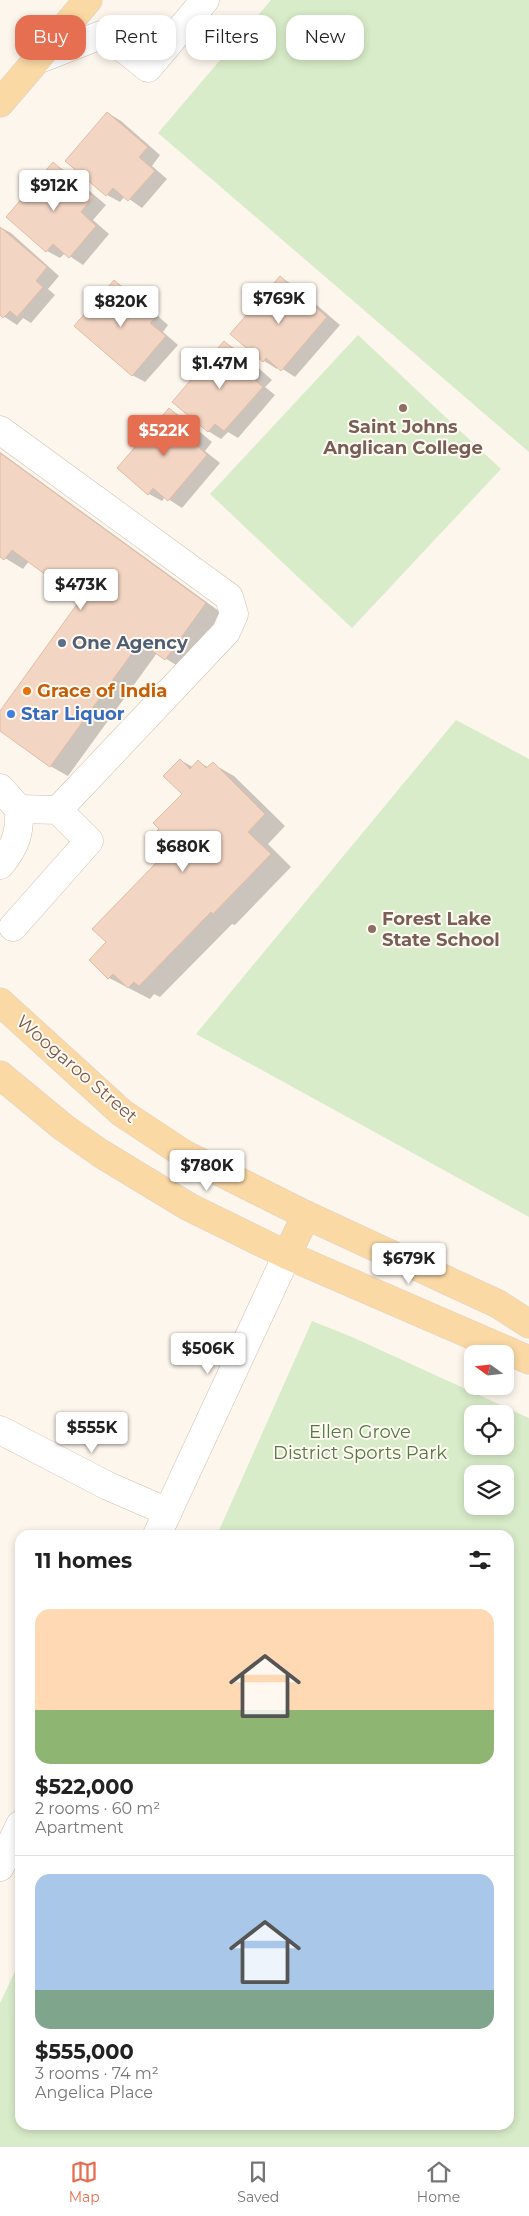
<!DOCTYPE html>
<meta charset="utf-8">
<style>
body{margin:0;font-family:Montserrat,sans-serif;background:#f2f2f2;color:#222;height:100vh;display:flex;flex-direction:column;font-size:19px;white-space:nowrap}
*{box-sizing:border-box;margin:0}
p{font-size:16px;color:#767676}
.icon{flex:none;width:28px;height:28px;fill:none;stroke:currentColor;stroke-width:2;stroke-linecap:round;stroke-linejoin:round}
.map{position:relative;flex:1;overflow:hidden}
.side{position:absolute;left:15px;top:1530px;width:499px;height:600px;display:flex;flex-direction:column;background:#fff;border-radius:15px;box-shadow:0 2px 8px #0003}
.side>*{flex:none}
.guide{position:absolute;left:15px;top:15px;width:500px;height:45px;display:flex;gap:10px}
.needle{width:32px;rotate:285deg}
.fabs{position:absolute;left:464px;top:1345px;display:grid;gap:10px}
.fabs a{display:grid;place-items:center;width:50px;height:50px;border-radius:10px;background:#fff;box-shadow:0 2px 8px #0003;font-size:25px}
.price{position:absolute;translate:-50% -42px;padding:0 11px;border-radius:5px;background:#fff;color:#222;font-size:16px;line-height:32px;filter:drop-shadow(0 1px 2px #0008)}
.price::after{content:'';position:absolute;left:50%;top:30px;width:15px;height:11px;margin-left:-8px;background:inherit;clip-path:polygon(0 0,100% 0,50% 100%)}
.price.active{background:#e76f51;color:#fff}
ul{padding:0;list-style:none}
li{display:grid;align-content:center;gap:10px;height:265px;padding:0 20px}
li+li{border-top:1px solid #e0e0e0}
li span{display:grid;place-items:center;height:155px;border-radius:15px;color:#555}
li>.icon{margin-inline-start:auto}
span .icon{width:90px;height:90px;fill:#fffc;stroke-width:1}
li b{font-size:21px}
h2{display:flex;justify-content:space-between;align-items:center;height:60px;padding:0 20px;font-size:21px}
.tag{padding:0 18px;border-radius:15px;background:#fff;box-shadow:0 2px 8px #0003;font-size:18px;line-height:45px}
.tag.active{background:#e76f51;color:#fff}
.tabs{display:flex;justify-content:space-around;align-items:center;height:70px;border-top:1px solid #e0e0e0;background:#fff;font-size:14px;color:#767676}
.tabs a{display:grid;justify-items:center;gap:2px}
.tabs .active{color:#e76f51}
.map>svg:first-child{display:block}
.green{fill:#d8ecc9;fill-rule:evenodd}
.shadow{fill:#0003}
.building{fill:#f3d5c3;stroke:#e6bba3}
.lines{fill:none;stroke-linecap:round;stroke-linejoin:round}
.minor-casing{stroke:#d1beb0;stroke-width:29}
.major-casing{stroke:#dad1cd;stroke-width:29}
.minor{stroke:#fff;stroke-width:28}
.major{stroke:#fbd9a5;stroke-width:28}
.education-dot{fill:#8d6e63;stroke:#fffaf3;stroke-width:2}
.service-dot{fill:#5c6f8a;stroke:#fffaf3;stroke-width:2}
.food-dot{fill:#e8710a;stroke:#fffaf3;stroke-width:2}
.shop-dot{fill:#3f7fe0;stroke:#fffaf3;stroke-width:2}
.labels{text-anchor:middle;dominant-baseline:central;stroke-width:4;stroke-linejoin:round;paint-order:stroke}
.education-label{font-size:18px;font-weight:bold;fill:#785e54;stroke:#fffaf3}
.service-label{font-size:18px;font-weight:bold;fill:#4e5e75;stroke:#fffaf3;text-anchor:start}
.food-label{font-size:18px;font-weight:bold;fill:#c56008;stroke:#fffaf3;text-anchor:start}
.shop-label{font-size:18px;font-weight:bold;fill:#366cbe;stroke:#fffaf3;text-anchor:start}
.street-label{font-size:18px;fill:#7a5c4d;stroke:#fffaf3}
.park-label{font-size:18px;fill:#537a41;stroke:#fffaf3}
</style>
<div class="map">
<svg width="529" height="2146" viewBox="0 0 529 2146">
<rect width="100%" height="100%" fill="#fdf6ec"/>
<g class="green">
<path d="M271,0h258v452l-371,-319z"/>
<path d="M358,335l143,134 -149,159 -142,-134z"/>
<path d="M456,720l73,39v458l-333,-183z"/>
<path d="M312,1321l40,16 177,81v728h-529v-143l20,-42v164h489v-590h-292zM472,1414h33v32h-33zM472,1474h33v32h-33z"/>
</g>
<g class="shadow">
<path d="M108,113l13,8 39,34 -8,11 15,13 -25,29 -17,-12 -5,6 -13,-7z"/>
<path d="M53,164l13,7 40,34 -13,15 16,14 -26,31 -18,-12 -5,5 -13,-7z"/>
<path d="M0,227l11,6 48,43 -11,13 7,6 -24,28 -8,-5 -6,7 -17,-11z"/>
<path d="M280,277l13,8 47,40 -45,52 -17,-11 -1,3 -13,-8z"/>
<path d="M114,281l13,8 41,36 -5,7 15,13 -33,37 -13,-7z"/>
<path d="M225,343l13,7 34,30 -7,7 10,8 -37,43 -10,-6 -7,7 -13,-8z"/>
<path d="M169,409l13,8 30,25 -7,9 15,12 -38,45 -17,-11 -3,4 -13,-7z"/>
<path d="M0,452l223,162 -39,56 -27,-17 -89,123 -18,-10 -50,-36v-17l81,-114 -52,-38 -6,8 -23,-14z"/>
<path d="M180,760l13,7 5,-6 11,7 4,-4 21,12 51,50 -17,18 23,23 -56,58 -3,-1 -72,73 -6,-3 -4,5 -41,-21 -1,-36 52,-81 1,-32 23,-35z"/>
</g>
<g class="building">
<path d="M107,112l41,35 -9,10 16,14 -27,30 -15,-13 -7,8 -41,-35z"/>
<path d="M53,162l40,35 -12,15 15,14 -27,32 -16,-14 -7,8 -40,-35z"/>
<path d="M0,227l47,40 -11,14 7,6 -26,30 -7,-6 -7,7 -3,-3z"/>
<path d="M280,276l47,41 -46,54 -15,-13 -3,4 -33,-28z"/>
<path d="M114,280l42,37 -6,6 16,13 -34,40 -58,-50z"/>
<path d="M224,341l36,31 -7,7 10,8 -39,44 -9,-7 -7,8 -36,-30z"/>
<path d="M169,408l30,26 -6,8 14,13 -39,46 -15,-13 -5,7 -31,-27z"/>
<path d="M0,453l206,150 -41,57 -25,-18 -90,125 -50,-36v-20l80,-111 -68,-50 -8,10 -4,-3z"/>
<path d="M180,759l10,10 8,-9 8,8 7,-6 52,52 -17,18 23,22 -58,60 -2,-2 -72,74 -5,-4 -6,6 -15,-14 -5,5 -19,-19 17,-18 -14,-13 66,-68 -7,-7 7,-8 -7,-8 8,-9 -6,-6 29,-29 -19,-18z"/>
</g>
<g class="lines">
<g class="minor-casing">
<g id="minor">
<path d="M37,60l64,-25 26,16 21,17 57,-68"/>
<path d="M0,430l229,167 5,17 -8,18 -168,178"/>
<path d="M0,788l19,21c1,24 -3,37 -19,56"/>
<path d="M13,927l76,-86 -31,-31 -39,-1"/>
<path d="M0,1430l108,56 60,26"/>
<path d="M157,1535l130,-280"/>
<path d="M0,1867l20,-42"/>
</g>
</g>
<g class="major-casing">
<g id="major">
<path d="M0,103l88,-103"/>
<path d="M0,1002l122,111 62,41 122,61 192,89 31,20"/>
<path d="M0,1075l63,52 37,26 89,54 98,48 242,105"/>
<path d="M287,1255l19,-40"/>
</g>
</g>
<use href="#minor" class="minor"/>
<use href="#major" class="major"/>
</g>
<g class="education-dot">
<circle cx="403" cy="408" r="5"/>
<circle cx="372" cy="929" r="5"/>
</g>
<circle class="service-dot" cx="62" cy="643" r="5"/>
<circle class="food-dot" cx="27" cy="691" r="5"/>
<circle class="shop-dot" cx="11" cy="714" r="5"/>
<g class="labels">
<g class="education-label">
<text x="403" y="427">Saint Johns<tspan x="403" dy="21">Anglican College</tspan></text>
<text x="382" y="919" text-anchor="start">Forest Lake<tspan x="382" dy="21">State School</tspan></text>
</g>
<g class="service-label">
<text x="72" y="643">One Agency</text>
</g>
<g class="food-label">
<text x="37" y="691">Grace of India</text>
</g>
<g class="shop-label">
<text x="21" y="714">Star Liquor</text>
</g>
<g class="street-label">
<text transform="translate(77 1069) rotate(41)">Woogaroo Street</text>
</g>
<g class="park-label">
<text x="360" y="1432">Ellen Grove<tspan x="360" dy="21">District Sports Park</tspan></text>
</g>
</g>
</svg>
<div class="fabs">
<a><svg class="needle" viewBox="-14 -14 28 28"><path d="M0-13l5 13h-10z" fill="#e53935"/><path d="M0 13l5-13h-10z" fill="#767676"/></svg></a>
<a><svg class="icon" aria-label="locate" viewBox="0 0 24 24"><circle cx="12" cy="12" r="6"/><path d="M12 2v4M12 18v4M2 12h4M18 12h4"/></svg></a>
<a><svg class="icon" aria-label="layers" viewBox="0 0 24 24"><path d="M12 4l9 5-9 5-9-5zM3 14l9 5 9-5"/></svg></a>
</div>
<b class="price" style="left:54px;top:212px">$912K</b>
<b class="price" style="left:279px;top:325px">$769K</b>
<b class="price" style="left:121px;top:328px">$820K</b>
<b class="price" style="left:220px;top:390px">$1.47M</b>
<b class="price active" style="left:164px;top:457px">$522K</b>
<b class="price" style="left:81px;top:611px">$473K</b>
<b class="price" style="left:183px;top:873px">$680K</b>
<b class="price" style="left:207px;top:1192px">$780K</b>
<b class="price" style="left:409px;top:1285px">$679K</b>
<b class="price" style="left:208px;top:1375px">$506K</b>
<b class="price" style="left:92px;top:1454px">$555K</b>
<div class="guide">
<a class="tag active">Buy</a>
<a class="tag">Rent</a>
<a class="tag">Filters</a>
<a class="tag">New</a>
</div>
<section class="side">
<h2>11 homes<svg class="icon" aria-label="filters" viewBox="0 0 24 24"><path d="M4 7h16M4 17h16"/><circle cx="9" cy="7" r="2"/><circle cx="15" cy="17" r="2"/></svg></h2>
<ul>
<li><span style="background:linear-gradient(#ffd9b3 65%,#8fb573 0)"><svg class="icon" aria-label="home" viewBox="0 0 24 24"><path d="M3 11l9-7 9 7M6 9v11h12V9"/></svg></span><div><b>$522,000</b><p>2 rooms · 60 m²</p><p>Apartment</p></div></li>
<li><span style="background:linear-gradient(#a9c7e8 75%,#7fa58c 0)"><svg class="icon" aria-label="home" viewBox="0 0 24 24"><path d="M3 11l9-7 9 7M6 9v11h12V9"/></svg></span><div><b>$555,000</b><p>3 rooms · 74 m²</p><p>Angelica Place</p></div></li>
</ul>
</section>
</div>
<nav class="tabs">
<a class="active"><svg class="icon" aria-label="map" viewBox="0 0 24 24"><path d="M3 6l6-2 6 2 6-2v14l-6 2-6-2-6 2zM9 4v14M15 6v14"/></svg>Map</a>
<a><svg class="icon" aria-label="saved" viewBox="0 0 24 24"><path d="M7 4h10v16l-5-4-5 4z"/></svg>Saved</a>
<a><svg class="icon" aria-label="home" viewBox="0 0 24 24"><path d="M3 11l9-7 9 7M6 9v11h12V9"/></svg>Home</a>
</nav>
